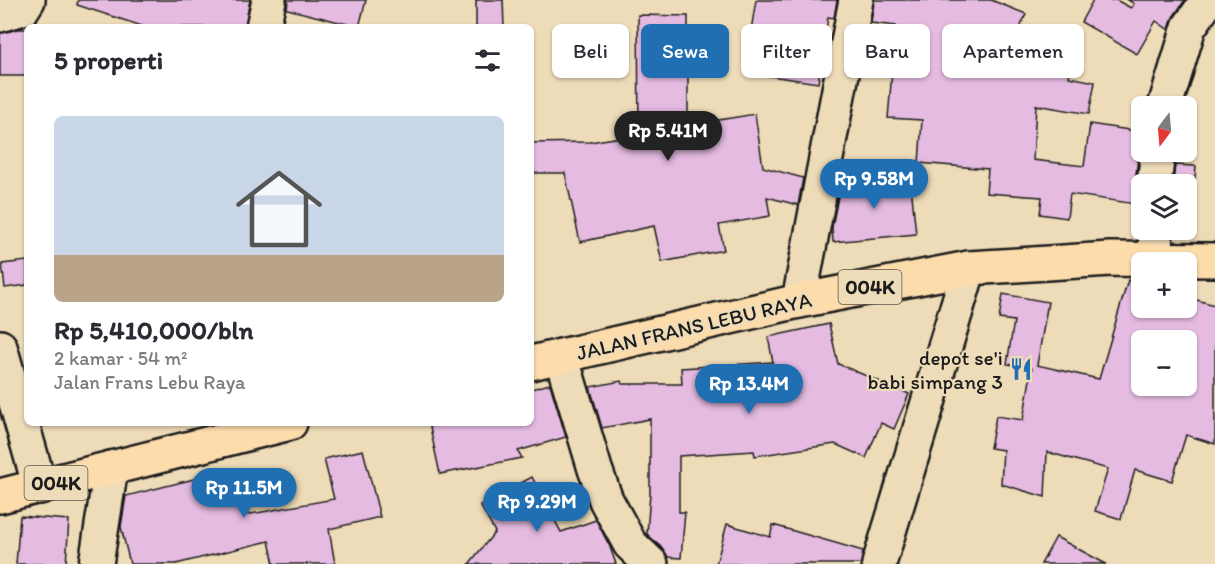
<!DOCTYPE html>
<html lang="id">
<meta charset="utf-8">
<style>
body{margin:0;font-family:Itim,sans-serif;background:#f2f2f3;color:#2b2b33;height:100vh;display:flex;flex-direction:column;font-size:22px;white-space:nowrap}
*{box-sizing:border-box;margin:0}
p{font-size:20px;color:#7c7c81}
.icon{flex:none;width:33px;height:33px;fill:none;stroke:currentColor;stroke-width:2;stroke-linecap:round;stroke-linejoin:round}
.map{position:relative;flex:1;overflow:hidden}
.panel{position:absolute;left:24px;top:24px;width:510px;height:402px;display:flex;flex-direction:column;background:#fff;border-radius:9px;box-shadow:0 2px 4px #0004}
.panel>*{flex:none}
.banner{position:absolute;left:552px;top:24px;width:570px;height:54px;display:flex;gap:12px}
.needle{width:39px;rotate:196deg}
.tools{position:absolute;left:1131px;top:96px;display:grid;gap:12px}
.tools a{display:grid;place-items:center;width:66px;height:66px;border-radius:9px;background:#fff;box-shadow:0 2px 4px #0004;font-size:30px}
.price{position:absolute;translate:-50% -51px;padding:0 14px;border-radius:21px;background:#1f6fb2;color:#fff;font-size:20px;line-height:39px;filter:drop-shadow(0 2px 3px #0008)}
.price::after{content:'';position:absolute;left:50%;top:36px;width:18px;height:14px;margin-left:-9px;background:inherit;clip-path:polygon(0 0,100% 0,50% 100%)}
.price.active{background:#222;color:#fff}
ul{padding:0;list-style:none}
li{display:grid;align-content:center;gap:12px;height:318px;padding:0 30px}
li span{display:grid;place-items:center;height:186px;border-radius:9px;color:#555}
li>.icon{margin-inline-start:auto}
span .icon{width:108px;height:108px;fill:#fffc;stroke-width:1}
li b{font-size:26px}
h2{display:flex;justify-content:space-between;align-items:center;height:72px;padding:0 30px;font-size:26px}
.tag{padding:0 21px;border-radius:9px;background:#fff;box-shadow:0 2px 4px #0004;font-size:21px;line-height:54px}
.tag.active{background:#1f6fb2;color:#fff}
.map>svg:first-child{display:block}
.building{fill:#e5bbe1;stroke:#1c1c1c;stroke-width:1.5;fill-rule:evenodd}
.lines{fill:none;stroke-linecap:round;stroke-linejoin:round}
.minor-casing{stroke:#1c1c1c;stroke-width:38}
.major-casing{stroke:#1c1c1c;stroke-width:38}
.minor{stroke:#eedcb9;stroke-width:33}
.major{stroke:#fddcac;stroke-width:33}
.labels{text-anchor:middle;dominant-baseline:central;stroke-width:4.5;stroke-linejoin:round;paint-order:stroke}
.shield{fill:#eedcb9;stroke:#5b564b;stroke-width:1.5}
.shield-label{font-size:20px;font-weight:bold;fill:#1c1c1c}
.street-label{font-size:21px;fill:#1c1c1c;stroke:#eedcb9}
.poi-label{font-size:21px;fill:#1c1c1c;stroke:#eedcb9;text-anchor:end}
</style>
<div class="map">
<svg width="1215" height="564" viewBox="0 0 1215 564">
<rect width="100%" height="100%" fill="#eedcb9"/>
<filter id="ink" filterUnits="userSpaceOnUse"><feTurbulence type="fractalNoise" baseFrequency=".0167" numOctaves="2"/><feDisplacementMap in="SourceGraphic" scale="12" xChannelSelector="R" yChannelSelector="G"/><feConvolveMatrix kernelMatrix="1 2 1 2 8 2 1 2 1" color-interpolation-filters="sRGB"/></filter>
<g filter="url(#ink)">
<g class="building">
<path d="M78,0h172l-5,27h-100l-68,-22z"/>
<path d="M288,0h78l-7,27 -72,-18z"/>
<path d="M476,0h27l1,27h-28z"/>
<path d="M756,0h81l-3,18 -6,-1 -10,66 -54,-8 3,-23 -19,-3z"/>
<path d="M874,0h117l35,14 -6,14 57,12 -8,37 26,5 -6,32 -53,-9 -3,55 51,6 6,-42 52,8v12l-3,6 -4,32 2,9 5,7v7l-72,-11 -3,24 -27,-4 2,-17 -56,-4 2,-24 -69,-6 3,-43 -34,-2 8,-92 -25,-3z"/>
<path d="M1093,0h23l15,8 3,-4 -6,-4h57l-12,17 -4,13 -13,-9 -19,33 -56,-32z"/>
<path d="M638,15l50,1v109l67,-11 8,53 40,11 -5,27 -31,-8 3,19 -51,9 5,25 -62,12 -8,-36 -74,16 -15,-69h-34v-30l59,-1 49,-8z"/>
<path d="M18,29h9v47h-27v-43z"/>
<path d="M1175,165l21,1 -3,36h-7v-18h-13z"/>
<path d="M910,176l6,58 -83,8 -1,-15 9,-45z"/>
<path d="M27,261v24l-22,3 -3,-24z"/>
<path d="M1128,280l14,4v24h44v-11l29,8v139l-29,-9 -14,46 -37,-11 -14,49 -26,-8 13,-42 -61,-17 -2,45 -44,-13 2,-34 -13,-2 6,-32 27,4 9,-52 -25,-4 7,-43 -15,-2 4,-25 45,8 -11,63 62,14zM1142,340h44v46h-44z"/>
<path d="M829,324l9,40 71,30 -15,35 -13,-6 -15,35 -31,-14 -80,12 -1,-5 -75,5v56h6l-4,46 -13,-1 -4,-7 -17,-16 3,-41v-74l-48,9 -12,-41 31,-6 1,3h60l-1,-16 92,-6 -5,-25z"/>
<path d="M550,384l16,53 -48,14 4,7 -82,16 -11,-51h102v-34z"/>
<path d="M363,450l17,67 -51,12 6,35h-61l-5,-23 -93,23h-46l-9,-37 5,-31 108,-27 11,46 89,-16 -10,-40z"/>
<path d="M532,477l29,55 35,-12 14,27 6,17h-147l26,-32 -15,-27z"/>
<path d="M20,516l49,4 -3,44h-50z"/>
<path d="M727,524l43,13 3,-12 90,26 -2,13h-145z"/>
<path d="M1056,537l50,27h-65z"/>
</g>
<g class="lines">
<g class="minor-casing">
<g id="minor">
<path d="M0,15l23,-7 5,-8"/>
<path d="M263,27l6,-27"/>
<path d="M1165,106l24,-79 19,-27"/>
<path d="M1154,184l4,-32"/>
<path d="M1155,230l1,29"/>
<path d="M799,301l57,-301"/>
<path d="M0,347l40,140"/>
<path d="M561,356l34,113 11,31 24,44 21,20"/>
<path d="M96,564l15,-96"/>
<path d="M879,564l90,-296"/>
</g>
</g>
<g class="major-casing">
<g id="major">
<path d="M531,363l268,-62 170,-33 141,-9 105,1"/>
<path d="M0,496l290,-73"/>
</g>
</g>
<use href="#minor" class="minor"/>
<use href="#major" class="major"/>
</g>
</g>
<defs>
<g id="restaurant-bare" transform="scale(1.8)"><path d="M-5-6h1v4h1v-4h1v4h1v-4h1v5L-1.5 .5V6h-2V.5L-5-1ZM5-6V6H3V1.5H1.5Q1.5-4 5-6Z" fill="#1f6fb2" stroke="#eedcb9" stroke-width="2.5" paint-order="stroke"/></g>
</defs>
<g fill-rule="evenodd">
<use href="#restaurant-bare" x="1021" y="369"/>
</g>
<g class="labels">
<g class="shield">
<rect x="838.5" y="270" width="63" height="34" rx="4.5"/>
<rect x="24.5" y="466" width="63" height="34" rx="4.5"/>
</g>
<g class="shield-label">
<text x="870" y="287">004K</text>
<text x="56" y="483">004K</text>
</g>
<g class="street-label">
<text transform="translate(694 326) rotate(-13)">JALAN FRANS LEBU RAYA</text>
</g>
<g class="poi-label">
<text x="1003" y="357">depot se'i<tspan x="1003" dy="24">babi simpang 3</tspan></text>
</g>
</g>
</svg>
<div class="tools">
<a><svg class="needle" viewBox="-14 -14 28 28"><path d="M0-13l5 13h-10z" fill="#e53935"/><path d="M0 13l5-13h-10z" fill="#7c7c81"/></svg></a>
<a><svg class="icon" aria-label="layers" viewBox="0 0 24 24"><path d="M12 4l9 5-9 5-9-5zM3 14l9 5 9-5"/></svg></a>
<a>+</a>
<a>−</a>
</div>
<b class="price active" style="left:668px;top:162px">Rp 5.41M</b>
<b class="price" style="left:874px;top:210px">Rp 9.58M</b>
<b class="price" style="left:749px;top:415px">Rp 13.4M</b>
<b class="price" style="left:244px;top:519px">Rp 11.5M</b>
<b class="price" style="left:537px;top:533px">Rp 9.29M</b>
<div class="banner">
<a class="tag">Beli</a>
<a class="tag active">Sewa</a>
<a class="tag">Filter</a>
<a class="tag">Baru</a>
<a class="tag">Apartemen</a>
</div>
<section class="panel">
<h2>5 properti<svg class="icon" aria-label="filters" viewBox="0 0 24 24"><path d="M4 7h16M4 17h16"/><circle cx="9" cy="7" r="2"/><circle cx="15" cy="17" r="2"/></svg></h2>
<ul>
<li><span style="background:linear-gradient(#c9d6e8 75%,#b9a48a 0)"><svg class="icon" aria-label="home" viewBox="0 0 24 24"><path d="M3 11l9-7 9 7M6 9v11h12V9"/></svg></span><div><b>Rp 5,410,000/bln</b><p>2 kamar · 54 m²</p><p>Jalan Frans Lebu Raya</p></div></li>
</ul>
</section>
</div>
